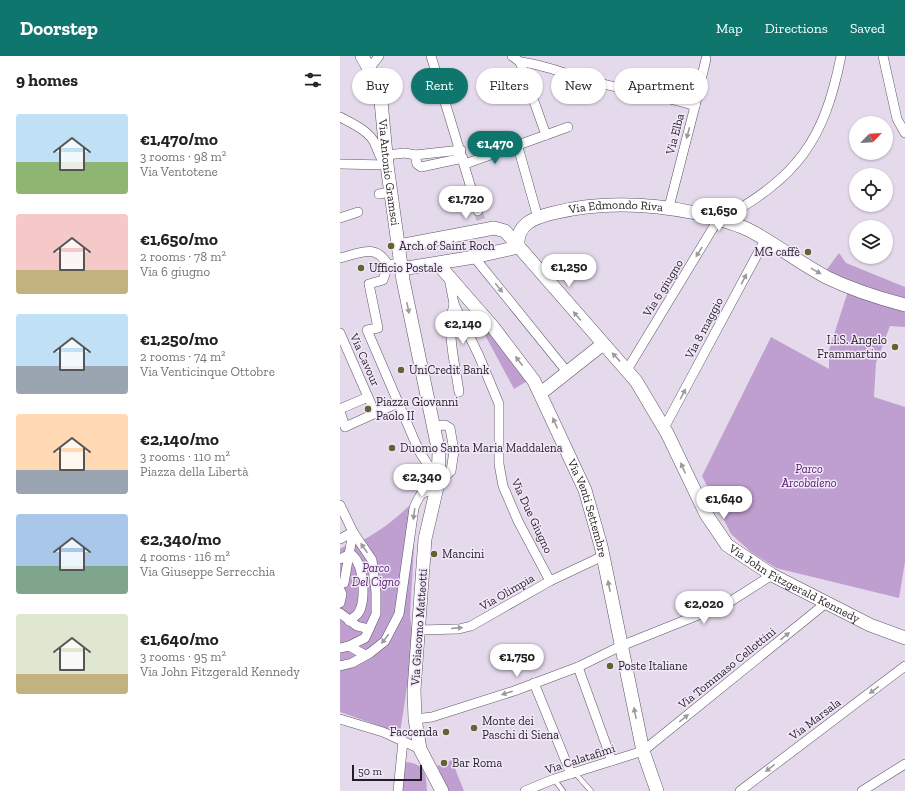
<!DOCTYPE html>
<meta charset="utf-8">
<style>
body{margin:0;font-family:"Zilla Slab",serif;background:#f2f2f2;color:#222;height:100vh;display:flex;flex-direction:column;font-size:15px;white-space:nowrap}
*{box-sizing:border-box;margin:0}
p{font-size:13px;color:#767676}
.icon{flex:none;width:22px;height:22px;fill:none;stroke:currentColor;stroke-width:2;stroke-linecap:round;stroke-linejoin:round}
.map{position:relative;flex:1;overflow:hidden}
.drawer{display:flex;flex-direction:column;background:#fff;width:340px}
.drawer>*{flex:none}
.top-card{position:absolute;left:12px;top:12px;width:380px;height:36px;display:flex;gap:8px}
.needle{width:26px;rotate:65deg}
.tools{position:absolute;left:509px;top:60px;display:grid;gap:8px}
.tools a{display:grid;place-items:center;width:44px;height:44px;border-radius:50%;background:#fff;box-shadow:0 1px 3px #0004;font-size:20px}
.scale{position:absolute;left:12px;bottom:10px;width:70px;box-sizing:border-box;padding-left:4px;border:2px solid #221e25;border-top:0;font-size:11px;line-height:14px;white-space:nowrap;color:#221e25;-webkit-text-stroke:3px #f3e8f9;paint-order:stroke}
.price{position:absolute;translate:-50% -34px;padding:0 9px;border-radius:14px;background:#fff;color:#222;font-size:13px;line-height:26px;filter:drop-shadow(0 1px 2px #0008)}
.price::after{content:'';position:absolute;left:50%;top:24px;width:12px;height:9px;margin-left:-6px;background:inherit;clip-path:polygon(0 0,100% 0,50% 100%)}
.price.active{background:#0f766e;color:#fff}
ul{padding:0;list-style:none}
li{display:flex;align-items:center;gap:12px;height:100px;padding:0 16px}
li span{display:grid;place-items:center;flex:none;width:112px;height:80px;border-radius:4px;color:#555}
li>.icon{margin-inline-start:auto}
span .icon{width:48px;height:48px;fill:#fffc;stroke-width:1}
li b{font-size:17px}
h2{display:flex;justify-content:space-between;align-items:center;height:48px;padding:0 16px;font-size:17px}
.chip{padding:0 14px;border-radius:18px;background:#fff;box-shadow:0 1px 3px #0004;font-size:14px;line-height:36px}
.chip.active{background:#0f766e;color:#fff}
header{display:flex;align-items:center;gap:24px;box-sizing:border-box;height:56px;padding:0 20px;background:#0f766e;color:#fff}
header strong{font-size:19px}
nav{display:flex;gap:22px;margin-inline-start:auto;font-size:14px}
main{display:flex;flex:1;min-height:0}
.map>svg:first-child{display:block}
.green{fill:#be9fcf}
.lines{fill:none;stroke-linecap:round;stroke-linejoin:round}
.street-tunnel{stroke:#beb4c4;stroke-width:9;stroke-dasharray:9 4.5;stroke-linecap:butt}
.lane-casing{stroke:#5e5563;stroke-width:5.5}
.street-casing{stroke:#5e5563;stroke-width:10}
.secondary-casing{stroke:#5e5563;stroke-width:14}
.lane{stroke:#fff;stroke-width:4.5}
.street{stroke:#fff;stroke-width:9}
.secondary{stroke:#fff;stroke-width:13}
.oneway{fill:#9c9a9d}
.poi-dot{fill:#626330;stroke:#f3e8f9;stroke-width:1.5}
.labels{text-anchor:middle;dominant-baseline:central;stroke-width:3;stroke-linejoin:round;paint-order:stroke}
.street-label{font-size:12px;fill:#221e25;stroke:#f3e8f9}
.poi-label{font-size:12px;fill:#221e25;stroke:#f3e8f9;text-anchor:start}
.park-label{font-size:12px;font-style:italic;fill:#501b67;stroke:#f3e8f9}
</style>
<header>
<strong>Doorstep</strong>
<nav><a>Map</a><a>Directions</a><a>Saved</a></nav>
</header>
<main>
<section class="drawer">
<h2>9 homes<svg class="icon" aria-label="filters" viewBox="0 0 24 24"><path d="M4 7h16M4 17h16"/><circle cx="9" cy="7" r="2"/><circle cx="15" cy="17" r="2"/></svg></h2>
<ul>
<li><span style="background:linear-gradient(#bfe0f5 60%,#8fb573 0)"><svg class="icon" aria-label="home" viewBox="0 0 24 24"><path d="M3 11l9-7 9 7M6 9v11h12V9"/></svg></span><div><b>€1,470/mo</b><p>3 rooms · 98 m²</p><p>Via Ventotene</p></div></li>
<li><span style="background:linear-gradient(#f6c9c9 70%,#c2b280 0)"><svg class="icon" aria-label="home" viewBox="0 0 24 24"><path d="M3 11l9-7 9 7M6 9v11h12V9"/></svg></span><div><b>€1,650/mo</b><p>2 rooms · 78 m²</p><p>Via 6 giugno</p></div></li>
<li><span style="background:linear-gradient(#bfe0f5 65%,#9aa5b1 0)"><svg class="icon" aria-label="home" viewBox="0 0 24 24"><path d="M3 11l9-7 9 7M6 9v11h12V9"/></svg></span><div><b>€1,250/mo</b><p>2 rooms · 74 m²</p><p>Via Venticinque Ottobre</p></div></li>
<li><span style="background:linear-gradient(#ffd9b3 70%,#9aa5b1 0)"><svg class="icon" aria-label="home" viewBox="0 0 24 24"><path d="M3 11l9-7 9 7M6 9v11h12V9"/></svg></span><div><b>€2,140/mo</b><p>3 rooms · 110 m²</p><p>Piazza della Libertà</p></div></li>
<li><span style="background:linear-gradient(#a9c7e8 65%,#7fa58c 0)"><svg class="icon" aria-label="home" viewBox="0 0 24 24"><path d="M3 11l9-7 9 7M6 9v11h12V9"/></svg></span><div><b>€2,340/mo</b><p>4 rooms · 116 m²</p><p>Via Giuseppe Serrecchia</p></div></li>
<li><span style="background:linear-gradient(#dfe7d0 75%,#c2b280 0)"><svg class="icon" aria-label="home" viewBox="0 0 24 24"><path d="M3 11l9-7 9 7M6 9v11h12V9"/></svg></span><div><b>€1,640/mo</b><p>3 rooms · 95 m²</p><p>Via John Fitzgerald Kennedy</p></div></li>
</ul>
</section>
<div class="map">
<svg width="565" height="735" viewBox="0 0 565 735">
<rect width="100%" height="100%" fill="#e5daec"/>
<g class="green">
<path d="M499,197l7,10 59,24v13l-43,-10 -37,-18z"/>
<path d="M508,235l57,16v20l-15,-1 -14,37 -2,34 31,10v155l-6,36 -123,-30 -25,-16 -20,-18 -29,-58 69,-139 58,32v-19z"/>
<path d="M148,273l41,51 -15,9 -30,-56 -7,4z"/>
<path d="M73,446l1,6v38l-4,69 2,15 -3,44 -9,59 -60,-21v-163c8,-5 15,-6 23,-9 19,-10 35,-23 50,-38z"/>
<path d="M112,704v1l12,30h-15l-12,-25z"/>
<path d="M66,706c20,2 20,13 21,29h-30l3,-26z"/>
</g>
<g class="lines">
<path class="street-tunnel" d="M138,155l4,12"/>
<g class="lane-casing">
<g id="lane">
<path d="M235,717l16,18"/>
<path d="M214,723l9,12"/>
</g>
</g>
<g class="street-casing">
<g id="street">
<path d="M91,0l47,155"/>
<path d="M543,0l14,63 8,14"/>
<path d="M180,6c25,2 46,13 71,19 34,9 70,14 104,25l-26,101"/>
<path d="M29,13l10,-13"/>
<path d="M355,50l11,-47"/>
<path d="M0,61c11,6 30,14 35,27 5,11 3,11 12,21"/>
<path d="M206,79l22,-8"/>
<path d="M178,91l20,71"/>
<path d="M46,99l19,-2 10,2 46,-5"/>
<path d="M75,99l2,9 4,3 42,-9"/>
<path d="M0,108l47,1"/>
<path d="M125,108l81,-29 -26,-73 -8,-6"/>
<path d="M39,138l12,-2"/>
<path d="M0,162l18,-6"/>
<path d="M382,163c75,-42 102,-77 119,-163"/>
<path d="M134,201l94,116"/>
<path d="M0,202c20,-5 36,-15 48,7l5,-1"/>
<path d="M48,209l-5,15 -14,4 9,44 -11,2 52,121 9,14 11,8"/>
<path d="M109,222l5,26 25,52 20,48v60l4,22 15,35 32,60"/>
<path d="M114,248c-8,29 1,58 5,88"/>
<path d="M0,277l35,80"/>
<path d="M287,314l92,-152"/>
<path d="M0,353l28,-12"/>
<path d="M0,355l5,16 53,-24"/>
<path d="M94,370l11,-1 5,3 4,23 -3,20 -13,12"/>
<path d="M324,372l101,-188"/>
<path d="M0,449l13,27 -9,51"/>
<path d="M0,483l13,-7 19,28 4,32v22l-11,24 -16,8"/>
<path d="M0,503l8,-4h4c12,10 14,44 7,57 -2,4 -7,6 -10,9"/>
<path d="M0,534l2,4 -2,9"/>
<path d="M0,557l17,13 12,3"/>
<path d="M79,574l40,-1 12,-3 79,-45 53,-25"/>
<path d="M0,592l9,-2 16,9"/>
<path d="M0,610l12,-3 18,-10 15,-12 14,-27 15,-106c6,-15 7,-16 23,-19"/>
<path d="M238,611l34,94"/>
<path d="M194,627l37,91"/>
<path d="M0,663l43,13 37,17"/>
<path d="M75,663l17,-2 82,-26 64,-24 43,-21 107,-43 44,-28"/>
<path d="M58,735l5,-50"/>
<path d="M185,735l29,-12 89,-28 183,-148"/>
<path d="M400,735l165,-125"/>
<path d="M522,735l43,-27"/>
</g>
</g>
<g class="secondary-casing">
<g id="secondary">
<path id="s1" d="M22,0l11,20 8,25 6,64 16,115 36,173 -1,30 -13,56 -11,151 1,29 5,30 22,42"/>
<path id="s2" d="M59,190l95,-18 11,3 131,150 31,52 39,81 21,31 45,30 98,50 35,13"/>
<path id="s3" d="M178,191c-2,-23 15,-29 35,-34 48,-12 95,-10 143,0 19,5 37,9 55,18 26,14 50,33 77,47 25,12 50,20 77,27"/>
<path id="s4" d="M98,208l55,63 41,54 51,109 16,56 42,205 14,40"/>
<path d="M61,213l73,-12 44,-10"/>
<path d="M201,337l62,-49"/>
</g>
</g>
<use href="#lane" class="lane"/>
<use href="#street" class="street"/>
<use href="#secondary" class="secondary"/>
</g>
<defs><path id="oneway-solid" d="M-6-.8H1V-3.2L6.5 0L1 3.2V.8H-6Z"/></defs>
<g class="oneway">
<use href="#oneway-solid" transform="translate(348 77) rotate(105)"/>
<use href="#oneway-solid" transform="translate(359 196) rotate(122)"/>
<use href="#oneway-solid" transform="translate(476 215) rotate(29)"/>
<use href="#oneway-solid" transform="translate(404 223) rotate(-62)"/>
<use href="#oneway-solid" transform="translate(159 232) rotate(51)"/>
<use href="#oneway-solid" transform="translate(68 252) rotate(78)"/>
<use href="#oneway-solid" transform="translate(237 260) rotate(-131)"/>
<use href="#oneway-solid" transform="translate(276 301) rotate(-133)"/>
<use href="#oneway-solid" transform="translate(179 305) rotate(-127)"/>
<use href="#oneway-solid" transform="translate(343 338) rotate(-62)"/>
<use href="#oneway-solid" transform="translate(215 367) rotate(-114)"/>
<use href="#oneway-solid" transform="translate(343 412) rotate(-114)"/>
<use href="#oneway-solid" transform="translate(74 458) rotate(98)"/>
<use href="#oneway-solid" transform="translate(24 492) rotate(-125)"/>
<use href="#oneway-solid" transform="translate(269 530) rotate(-101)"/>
<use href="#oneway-solid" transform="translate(117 572) rotate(-5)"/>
<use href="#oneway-solid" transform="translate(445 580) rotate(-39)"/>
<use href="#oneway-solid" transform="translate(45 583) rotate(128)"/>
<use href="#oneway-solid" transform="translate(534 634) rotate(143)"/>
<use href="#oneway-solid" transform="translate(167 637) rotate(162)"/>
<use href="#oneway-solid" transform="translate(295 657) rotate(-101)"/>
<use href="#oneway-solid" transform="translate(344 662) rotate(-39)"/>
<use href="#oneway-solid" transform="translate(430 712) rotate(143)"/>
</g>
<g class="poi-dot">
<circle cx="51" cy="190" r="4"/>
<circle cx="468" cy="196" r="4"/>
<circle cx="21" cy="212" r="4"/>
<circle cx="555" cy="291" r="4"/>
<circle cx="61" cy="314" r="4"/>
<circle cx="28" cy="353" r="4"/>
<circle cx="52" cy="392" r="4"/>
<circle cx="94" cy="498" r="4"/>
<circle cx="270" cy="610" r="4"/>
<circle cx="134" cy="672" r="4"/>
<circle cx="106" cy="676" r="4"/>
<circle cx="104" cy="707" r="4"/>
</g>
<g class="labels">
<g class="street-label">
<text transform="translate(335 78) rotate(-75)">Via Elba</text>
<text stroke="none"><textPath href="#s1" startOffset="121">Via Antonio Gramsci</textPath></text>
<text stroke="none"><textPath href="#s3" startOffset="118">Via Edmondo Riva</textPath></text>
<text transform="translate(323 232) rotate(-58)">Via 6 giugno</text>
<text transform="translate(364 272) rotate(-62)">Via 8 maggio</text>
<text transform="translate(25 304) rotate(66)">Via Cavour</text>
<text stroke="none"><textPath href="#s4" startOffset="290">Via Venti Settembre</textPath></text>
<text transform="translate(192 460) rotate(65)">Via Due Giugno</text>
<text stroke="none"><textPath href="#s2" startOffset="573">Via John Fitzgerald Kennedy</textPath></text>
<text transform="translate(167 536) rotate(-30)">Via Olimpia</text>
<text transform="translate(79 571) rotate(-86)">Via Giacomo Matteotti</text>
<text transform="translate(387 612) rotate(-39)">Via Tommaso Cellottini</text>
<text transform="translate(475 663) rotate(-37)">Via Marsala</text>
<text transform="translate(240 703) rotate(-18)">Via Calatafimi</text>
</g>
<g class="poi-label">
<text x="59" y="190">Arch of Saint Roch</text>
<text x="460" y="196" text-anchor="end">MG caffè</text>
<text x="29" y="212">Ufficio Postale</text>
<text x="547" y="284" text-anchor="end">I.I.S. Angelo<tspan x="547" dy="14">Frammartino</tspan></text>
<text x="69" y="314">UniCredit Bank</text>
<text x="36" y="346">Piazza Giovanni<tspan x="36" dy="14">Paolo II</tspan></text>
<text x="60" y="392">Duomo Santa Maria Maddalena</text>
<text x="102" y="498">Mancini</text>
<text x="278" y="610">Poste Italiane</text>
<text x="142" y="665">Monte dei<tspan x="142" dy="14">Paschi di Siena</tspan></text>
<text x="98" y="676" text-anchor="end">Faccenda</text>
<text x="112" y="707">Bar Roma</text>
</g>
<g class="park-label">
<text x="469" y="413">Parco<tspan x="469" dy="14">Arcobaleno</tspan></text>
<text x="36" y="512">Parco<tspan x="36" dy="14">Del Cigno</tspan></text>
</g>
</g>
</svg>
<div class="tools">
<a><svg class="needle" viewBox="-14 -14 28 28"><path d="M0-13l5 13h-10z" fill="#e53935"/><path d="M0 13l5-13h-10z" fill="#767676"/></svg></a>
<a><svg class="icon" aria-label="locate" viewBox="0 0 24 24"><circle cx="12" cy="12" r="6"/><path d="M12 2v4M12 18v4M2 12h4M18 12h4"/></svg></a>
<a><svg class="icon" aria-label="layers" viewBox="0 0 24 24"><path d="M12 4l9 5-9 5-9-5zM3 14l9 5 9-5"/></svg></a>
</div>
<div class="scale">50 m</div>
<b class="price active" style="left:155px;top:109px">€1,470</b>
<b class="price" style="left:126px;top:164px">€1,720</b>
<b class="price" style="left:379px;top:176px">€1,650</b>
<b class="price" style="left:229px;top:232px">€1,250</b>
<b class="price" style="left:123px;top:289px">€2,140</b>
<b class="price" style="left:82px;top:442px">€2,340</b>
<b class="price" style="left:384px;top:464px">€1,640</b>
<b class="price" style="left:364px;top:569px">€2,020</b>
<b class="price" style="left:177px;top:622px">€1,750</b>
<div class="top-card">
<a class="chip">Buy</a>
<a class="chip active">Rent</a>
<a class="chip">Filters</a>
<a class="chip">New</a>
<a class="chip">Apartment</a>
</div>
</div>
</main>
